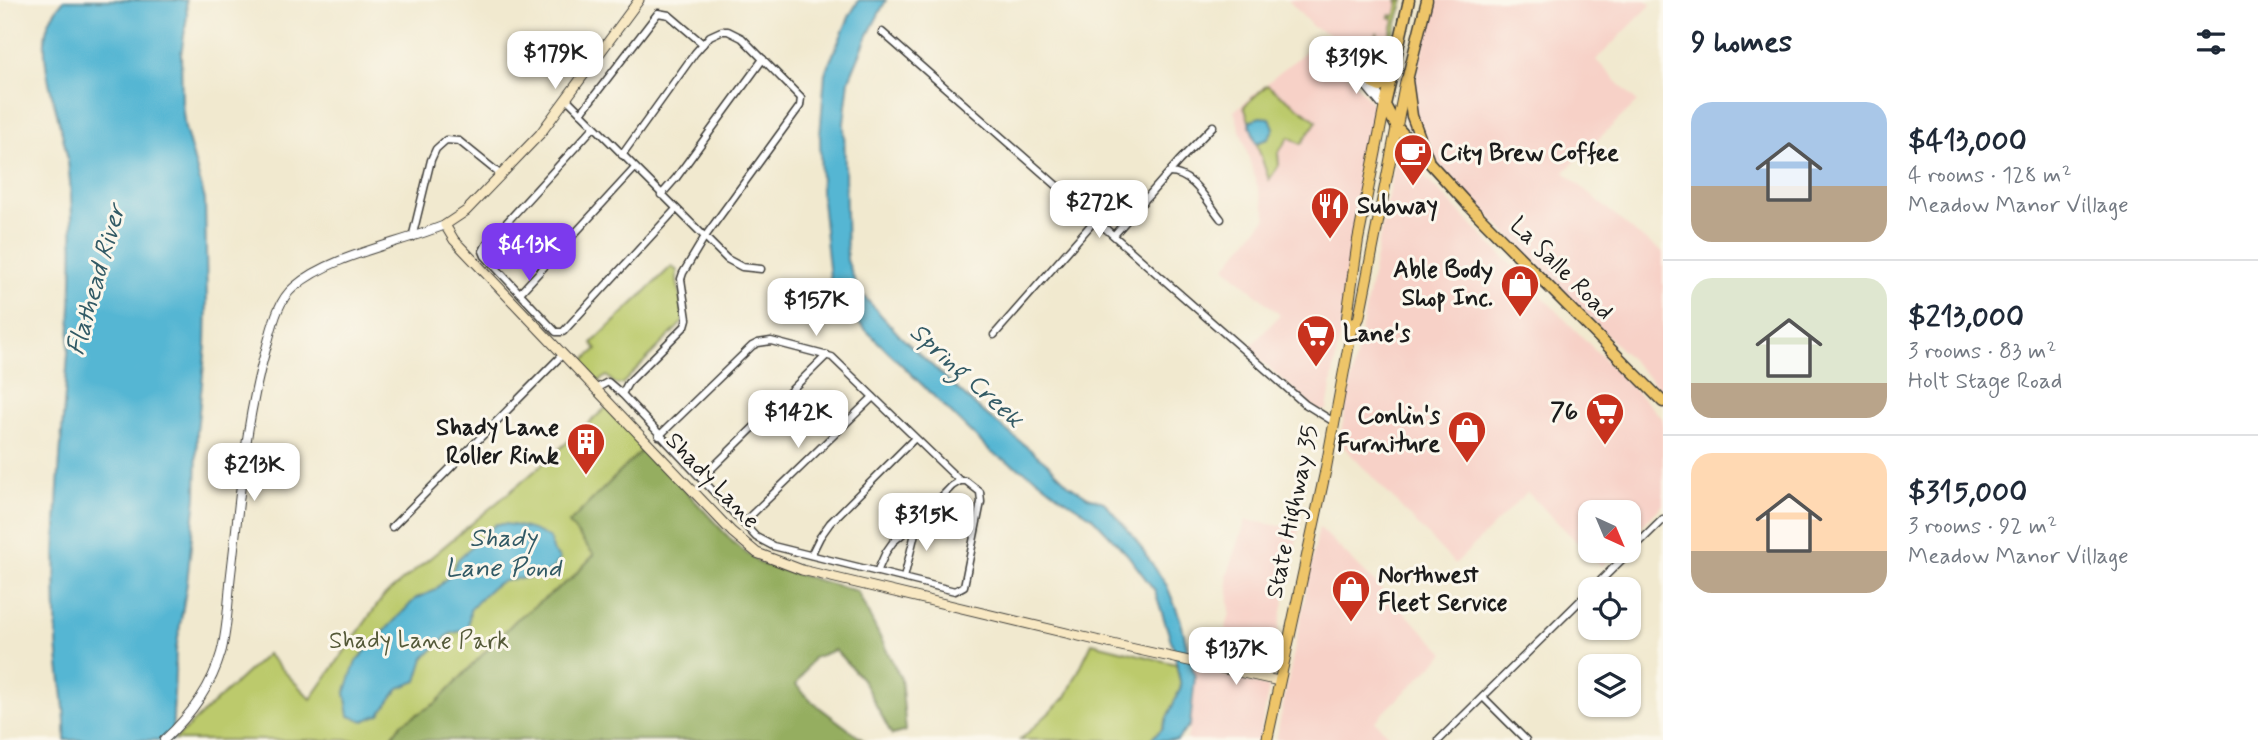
<!DOCTYPE html>
<meta charset="utf-8">
<style>
body{margin:0;font-family:Mynerve,sans-serif;background:#f2f2f3;color:#1f2937;height:100vh;display:flex;flex-direction:column;font-size:26px;white-space:nowrap}
*{box-sizing:border-box;margin:0}
p{font-size:23px;color:#747a83}
.icon{flex:none;width:38px;height:38px;fill:none;stroke:currentColor;stroke-width:2;stroke-linecap:round;stroke-linejoin:round}
.map{position:relative;flex:1;overflow:hidden}
.details{display:flex;flex-direction:column;background:#fff;width:595px}
.details>*{flex:none}
.needle{width:46px;rotate:136deg}
.fabs{position:absolute;left:1578px;top:500px;display:grid;gap:14px}
.fabs a{display:grid;place-items:center;width:63px;height:63px;border-radius:14px;background:#fff;box-shadow:0 2px 5px #0004;font-size:35px}
.price{position:absolute;translate:-50% -60px;padding:0 16px;border-radius:14px;background:#fff;color:#222;font-size:23px;line-height:46px;filter:drop-shadow(0 2px 4px #0008)}
.price::after{content:'';position:absolute;left:50%;top:42px;width:21px;height:16px;margin-left:-10px;background:inherit;clip-path:polygon(0 0,100% 0,50% 100%)}
.price.selected{background:#7c3aed;color:#fff}
ul{padding:0;list-style:none}
li{display:flex;align-items:center;gap:21px;height:175px;padding:0 28px}
li+li{border-top:2px solid #e0e1e3}
li span{display:grid;place-items:center;flex:none;width:196px;height:140px;border-radius:21px;color:#555}
li>.icon{margin-inline-start:auto}
span .icon{width:84px;height:84px;fill:#fffc;stroke-width:1}
li b{font-size:30px}
h2{display:flex;justify-content:space-between;align-items:center;height:84px;padding:0 28px;font-size:30px}
main{display:flex;flex:1;min-height:0}
.map>svg:first-child{display:block}
.built{fill:#f7d1c7}
.green{fill:#bcca6c;stroke:#6c7344;stroke-width:2}
.forest{fill:#95ae60;stroke:#58653e;stroke-width:2}
.water{fill:#54b6d3;stroke:#386978;stroke-width:2}
.lines{fill:none;stroke-linecap:round;stroke-linejoin:round}
.minor-casing{stroke:#3c3b37;stroke-width:9}
.tertiary-casing{stroke:#3c3b37;stroke-width:10}
.secondary-casing{stroke:#3c3b37;stroke-width:11}
.primary-casing{stroke:#3c3b37;stroke-width:12}
.trunk-casing{stroke:#3c3b37;stroke-width:13}
.minor{stroke:#fff;stroke-width:6}
.tertiary{stroke:#fff;stroke-width:8}
.secondary{stroke:#f8e8c3;stroke-width:9}
.primary{stroke:#eec569;stroke-width:10}
.trunk{stroke:#eec569;stroke-width:10}
.labels{text-anchor:middle;dominant-baseline:central;stroke-width:6;stroke-linejoin:round;paint-order:stroke}
.poi-label{font-size:24px;font-weight:bold;fill:#1c1c1c;stroke:#fbf7ec;text-anchor:start}
.street-label{font-size:24px;fill:#1c1c1c;stroke:#fbf7ec}
.park-label{font-size:24px;fill:#545938;stroke:#fbf7ec}
.water-label{font-size:26px;font-style:italic;fill:#325a65;stroke:#fbf7ec}
</style>
<main>
<div class="map">
<svg width="1663" height="740" viewBox="0 0 1663 740">
<rect width="100%" height="100%" fill="#fbf7ec"/>
<filter id="ink" filterUnits="userSpaceOnUse"><feTurbulence type="fractalNoise" baseFrequency=".0143" numOctaves="2"/><feDisplacementMap in="SourceGraphic" scale="14" xChannelSelector="R" yChannelSelector="G"/><feConvolveMatrix kernelMatrix="1 2 1 2 8 2 1 2 1" color-interpolation-filters="sRGB"/></filter>
<filter id="wash" filterUnits="userSpaceOnUse"><feTurbulence type="fractalNoise" baseFrequency=".00686" numOctaves="4" result="noise"/><feDisplacementMap in="SourceGraphic" scale="28" xChannelSelector="R" yChannelSelector="G"/><feGaussianBlur stdDeviation="1.57" result="paint"/><feColorMatrix in="noise" values="0 0 0 0 0 0 0 0 0 0 0 0 0 0 0 0 0 1.4 0 .05"/><feComposite in="paint" operator="in"/></filter>
<g filter="url(#wash)">
<rect width="100%" height="100%" fill="#f1e9cf"/>
<g class="built">
<path d="M1288,0h116l-15,49 -15,18 -7,2 -8,-3 -15,-16 -12,-15 -19,-8z"/>
<path d="M1435,0h212l4,5 -55,55 41,42 -73,70 74,63 25,17v140l-245,-248 -13,-24z"/>
<path d="M1318,41l44,50 14,18 1,7 -50,294 -9,1 -70,-62 32,-34 -55,-48 42,-50 -33,-106z"/>
<path d="M1404,156l259,263v86l-34,33v-25h-38v38h25l-15,15 -74,-74 -72,72 -116,-122 55,-276z"/>
<path d="M1246,520l53,9 -27,131 -11,8 -44,-6 13,-49 -3,-37z"/>
<path d="M1319,527l126,126 -70,68 18,19h-117z"/>
<path d="M1192,667l77,20 -10,53h-72l8,-48v-15z"/>
</g>
<g class="green">
<path d="M1396,0h8l-15,49 -15,18 -12,1 -5,-7 9,-3 1,6 13,-7v-7l6,1 8,-32 -5,-2 1,-2 5,1 4,-15z"/>
<path d="M1378,32l-5,17c-11,7 -22,10 -31,-1l1,-6 4,3 4,-4 9,9z"/>
<path d="M1267,85l50,36 -16,23 -12,-7 -11,16 1,12 -10,15 -25,-74z"/>
<path d="M672,266l5,5v10l8,39 -63,64h-7l-8,-8 -10,6 -17,-18 17,-15 -5,-6z"/>
<path d="M608,406l37,41 -76,76 25,32 -22,23 -56,42 -80,83 -35,21 -11,16h-216l93,-86 44,45 72,-102 146,-121z"/>
<path d="M1092,643l84,21 5,23 -19,42 -12,11h-130l46,-43z"/>
</g>
<path class="forest" d="M645,447l90,97 26,20 96,27 44,88 5,52 -14,4 -30,-56 -27,-29 -22,8 -17,27 15,16 52,39h-473l11,-16 35,-21 80,-83 56,-42 22,-23 -25,-32z"/>
<g class="water">
<path d="M64,0h122l1,16 -6,38 1,50 3,24 20,72 2,101 -1,44 -9,86 -1,66 -9,86 -11,67 -4,90h-107c2,-33 -7,-67 -8,-100 -2,-38 -2,-75 -1,-112 4,-122 26,-244 12,-366 -5,-39 -29,-91 -22,-130 2,-12 10,-23 18,-32z"/>
<path d="M859,0h27l-19,37 -18,43 -5,43 3,137 11,30 43,47 76,70 70,56 21,21 20,13 16,5 30,35 33,49 13,32 15,59 -5,48 -13,15h-27l12,-11 19,-42 -7,-37 -19,-59 -28,-37 -35,-37 -34,-22 -23,-18 -43,-24 -160,-156 -11,-106 -1,-55 5,-63 25,-58z"/>
<path d="M1260,117l10,1 4,10 -6,11 -12,4 -7,-22z"/>
<path d="M496,524c17,-1 40,5 54,15l2,11 8,9c-17,27 -37,14 -61,24 -10,4 -21,19 -29,27l-2,19 -18,5 -26,24 -7,23 -18,7 -19,26 -16,7 -15,-5 -4,-23 11,-32 60,-63 18,-7 16,-16 8,-16z"/>
</g>
</g>
<g filter="url(#ink)">
<g class="lines">
<g class="minor-casing">
<g id="minor">
<path d="M882,32l423,372 29,18"/>
<path d="M1343,59l25,19 17,26"/>
<path d="M1354,72l27,33h4"/>
<path d="M567,99l160,160 15,8 19,2"/>
<path d="M581,113l77,-100 11,2 34,29"/>
<path d="M594,127l-108,118 -3,6 2,5 71,76h7l113,-123"/>
<path d="M622,155l73,-102 15,-17 11,-5h7l14,7 59,60 -1,8 -96,132 -21,35 -2,6 6,40 -2,7 -57,57 -6,11 134,143 17,9 182,45 9,-5 17,-84 -1,-10 -14,-11h-6l-8,5 -34,35 -25,21 -7,10 -9,20"/>
<path d="M1169,173c25,0 38,29 52,46"/>
<path d="M661,195l15,-17 87,-119"/>
<path d="M1114,235l65,-74 34,-35"/>
<path d="M412,238l19,-78 5,-11 10,-9 13,1 42,34"/>
<path d="M520,293l115,-125"/>
<path d="M994,335l102,-116"/>
<path d="M597,388l11,-6 14,12"/>
<path d="M659,436l93,-90 6,-3 13,-2 61,16 128,124"/>
<path d="M701,479l126,-124"/>
<path d="M743,523l130,-126"/>
<path d="M392,527l171,-173"/>
<path d="M811,555l9,-18 10,-14 85,-85"/>
<path d="M904,578l14,-57"/>
<path d="M1591,590l72,-71"/>
<path d="M1483,697l43,43"/>
<path d="M1439,740l152,-150"/>
</g>
</g>
<g class="tertiary-casing">
<path id="tertiary" d="M164,740c26,-24 47,-52 57,-87 7,-25 7,-54 10,-79 9,-75 14,-153 35,-225 6,-21 11,-48 28,-62 37,-32 105,-43 151,-62"/>
</g>
<g class="secondary-casing">
<path id="secondary" d="M639,0l-99,134 -74,77 -21,14 9,15 278,292 25,21 45,17 319,76 158,35"/>
</g>
<g class="primary-casing">
<g id="primary">
<path d="M1351,333l-4,-16 11,-77 27,-135"/>
<path d="M1267,740l58,-267 26,-140 8,-15 47,-238"/>
</g>
</g>
<g class="trunk-casing">
<g id="trunk">
<path d="M1409,0l-24,105 11,21 73,80 194,196"/>
<path d="M1427,0l-20,80 5,36 16,43"/>
<path d="M1373,84l7,3 12,-10"/>
</g>
</g>
<use href="#minor" class="minor"/>
<use href="#tertiary" class="tertiary"/>
<use href="#secondary" class="secondary"/>
<use href="#primary" class="primary"/>
<use href="#trunk" class="trunk"/>
</g>
</g>
<defs>
<g id="cafe-pin" transform="scale(2.0125)"><path d="M0 17L-7.5 6A9.5 9.5 0 1 1 7.5 6Z" fill="#c8321e" stroke="#fbf7ec"/><path d="M-5.5-4.5H6V0H3Q3 3.5 0 3.5H-2.5Q-5.5 3.5-5.5 0ZM3-3.2v2h1.7v-2ZM-6 4.5H4V6H-6Z" fill="#fff"/></g>
<g id="restaurant-pin" transform="scale(2.0125)"><path d="M0 17L-7.5 6A9.5 9.5 0 1 1 7.5 6Z" fill="#c8321e" stroke="#fbf7ec"/><path d="M-5-6h1v4h1v-4h1v4h1v-4h1v5L-1.5 .5V6h-2V.5L-5-1ZM5-6V6H3V1.5H1.5Q1.5-4 5-6Z" fill="#fff"/></g>
<g id="shop-pin" transform="scale(2.0125)"><path d="M0 17L-7.5 6A9.5 9.5 0 1 1 7.5 6Z" fill="#c8321e" stroke="#fbf7ec"/><path d="M-5-2.5h2.3a2.7 3.5 0 0 1 5.4 0H5L5.5 6h-11ZM-1.5-2.5h3a1.5 2.3 0 0 0-3 0Z" fill="#fff"/></g>
<g id="supermarket-pin" transform="scale(2.0125)"><path d="M0 17L-7.5 6A9.5 9.5 0 1 1 7.5 6Z" fill="#c8321e" stroke="#fbf7ec"/><path d="M-6-5.5h2.5l.6 2H6L4.5 2H-2.5L-4.4-4H-6ZM-1.5 3.2a1.3 1.3 0 1 0 .1 0ZM3 3.2a1.3 1.3 0 1 0 .1 0Z" fill="#fff"/></g>
<g id="building-pin" transform="scale(2.0125)"><path d="M0 17L-7.5 6A9.5 9.5 0 1 1 7.5 6Z" fill="#c8321e" stroke="#fbf7ec"/><path d="M-4-6H4V6H1V3H-1V6H-4ZM-2.5-4.3h1.7v1.8h-1.7ZM.8-4.3h1.7v1.8H.8ZM-2.5-1h1.7V.8h-1.7ZM.8-1h1.7V.8H.8Z" fill="#fff"/></g>
</defs>
<g fill-rule="evenodd">
<use href="#cafe-pin" x="1413" y="153"/>
<use href="#restaurant-pin" x="1330" y="206"/>
<use href="#shop-pin" x="1520" y="284"/>
<use href="#supermarket-pin" x="1316" y="334"/>
<use href="#supermarket-pin" x="1605" y="412"/>
<use href="#shop-pin" x="1467" y="430"/>
<use href="#building-pin" x="586" y="442"/>
<use href="#shop-pin" x="1351" y="589"/>
</g>
<g class="labels">
<g class="poi-label">
<text x="1440" y="153">City Brew Coffee</text>
<text x="1357" y="206">Subway</text>
<text x="1493" y="270" text-anchor="end">Able Body<tspan x="1493" dy="28">Shop Inc.</tspan></text>
<text x="1343" y="334">Lane's</text>
<text x="1578" y="412" text-anchor="end">76</text>
<text x="1440" y="416" text-anchor="end">Conlin's<tspan x="1440" dy="28">Furniture</tspan></text>
<text x="559" y="428" text-anchor="end">Shady Lane<tspan x="559" dy="28">Roller Rink</tspan></text>
<text x="1378" y="575">Northwest<tspan x="1378" dy="28">Fleet Service</tspan></text>
</g>
<g class="street-label">
<text transform="translate(1561 269) rotate(45)">La Salle Road</text>
<text transform="translate(712 481) rotate(46)">Shady Lane</text>
<text transform="translate(1293 512) rotate(-78)">State Highway 35</text>
</g>
<g class="park-label">
<text x="419" y="641">Shady Lane Park</text>
</g>
<g class="water-label">
<text transform="translate(97 280) rotate(-74)">Flathead River</text>
<text transform="translate(966 376) rotate(42)">Spring Creek</text>
<text x="503" y="539">Shady<tspan x="503" dy="30">Lane Pond</tspan></text>
</g>
</g>
</svg>
<div class="fabs">
<a><svg class="needle" viewBox="-14 -14 28 28"><path d="M0-13l5 13h-10z" fill="#e53935"/><path d="M0 13l5-13h-10z" fill="#747a83"/></svg></a>
<a><svg class="icon" aria-label="locate" viewBox="0 0 24 24"><circle cx="12" cy="12" r="6"/><path d="M12 2v4M12 18v4M2 12h4M18 12h4"/></svg></a>
<a><svg class="icon" aria-label="layers" viewBox="0 0 24 24"><path d="M12 4l9 5-9 5-9-5zM3 14l9 5 9-5"/></svg></a>
</div>
<b class="price" style="left:555px;top:91px">$179K</b>
<b class="price" style="left:1356px;top:96px">$319K</b>
<b class="price" style="left:1099px;top:240px">$272K</b>
<b class="price selected" style="left:529px;top:283px">$413K</b>
<b class="price" style="left:816px;top:338px">$157K</b>
<b class="price" style="left:798px;top:450px">$142K</b>
<b class="price" style="left:254px;top:503px">$213K</b>
<b class="price" style="left:926px;top:553px">$315K</b>
<b class="price" style="left:1236px;top:687px">$137K</b>
</div>
<section class="details">
<h2>9 homes<svg class="icon" aria-label="filters" viewBox="0 0 24 24"><path d="M4 7h16M4 17h16"/><circle cx="9" cy="7" r="2"/><circle cx="15" cy="17" r="2"/></svg></h2>
<ul>
<li><span style="background:linear-gradient(#a9c7e8 60%,#b9a48a 0)"><svg class="icon" aria-label="home" viewBox="0 0 24 24"><path d="M3 11l9-7 9 7M6 9v11h12V9"/></svg></span><div><b>$413,000</b><p>4 rooms · 128 m²</p><p>Meadow Manor Village</p></div></li>
<li><span style="background:linear-gradient(#dfe7d0 75%,#b9a48a 0)"><svg class="icon" aria-label="home" viewBox="0 0 24 24"><path d="M3 11l9-7 9 7M6 9v11h12V9"/></svg></span><div><b>$213,000</b><p>3 rooms · 83 m²</p><p>Holt Stage Road</p></div></li>
<li><span style="background:linear-gradient(#ffd9b3 70%,#b9a48a 0)"><svg class="icon" aria-label="home" viewBox="0 0 24 24"><path d="M3 11l9-7 9 7M6 9v11h12V9"/></svg></span><div><b>$315,000</b><p>3 rooms · 92 m²</p><p>Meadow Manor Village</p></div></li>
</ul>
</section>
</main>
